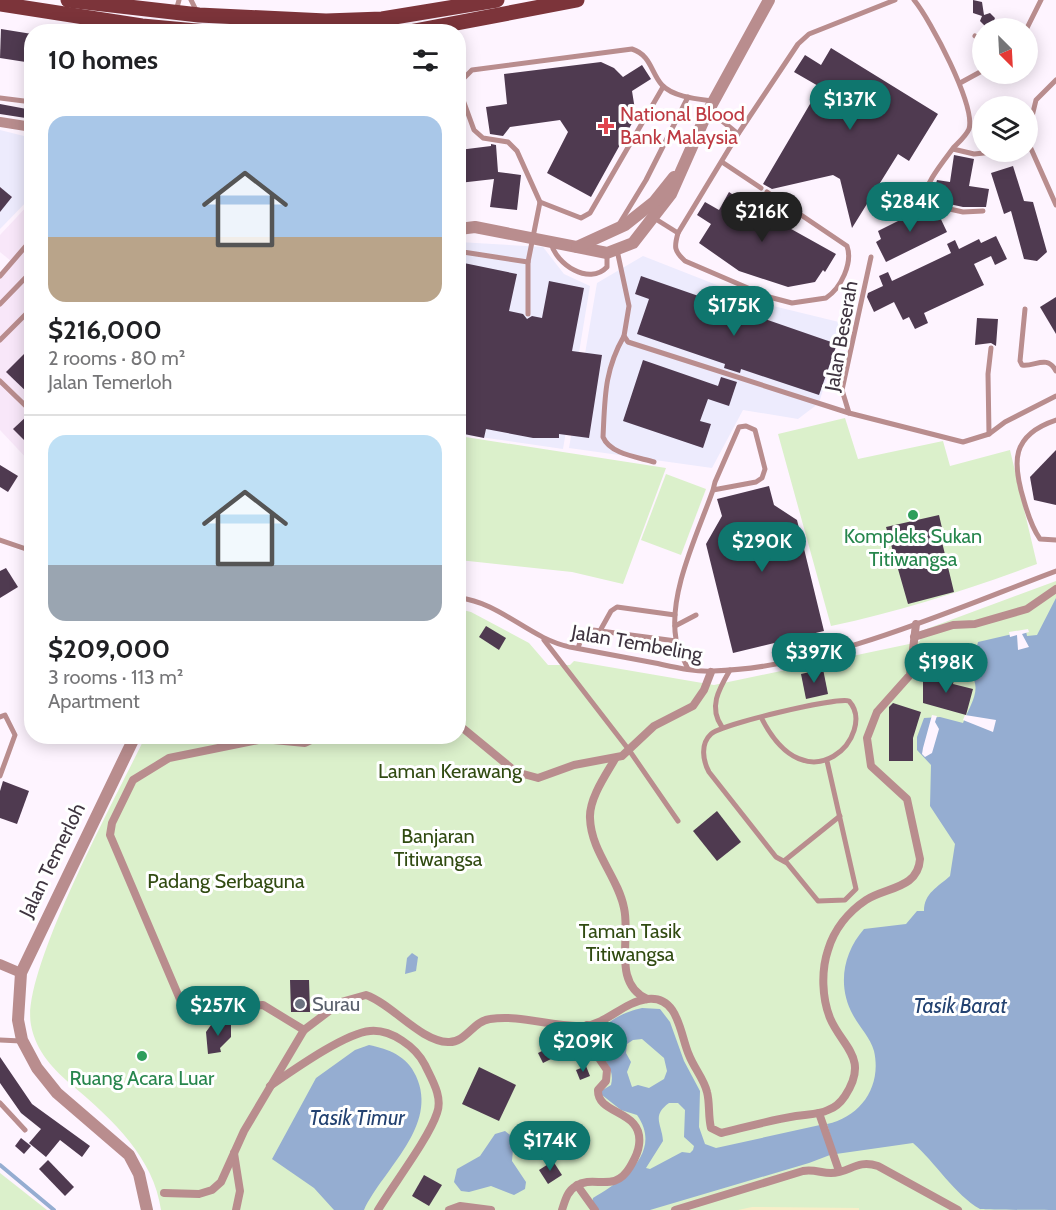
<!DOCTYPE html>
<meta charset="utf-8">
<style>
body{margin:0;font-family:Cabin,sans-serif;background:#f6f6f6;color:#202124;height:100vh;display:flex;flex-direction:column;font-size:22px;white-space:nowrap}
*{box-sizing:border-box;margin:0}
p{font-size:20px;color:#757577}
.icon{flex:none;width:33px;height:33px;fill:none;stroke:currentColor;stroke-width:2;stroke-linecap:round;stroke-linejoin:round}
.map{position:relative;flex:1;overflow:hidden}
.details{position:absolute;left:24px;top:24px;width:442px;height:720px;display:flex;flex-direction:column;background:#fff;border-radius:24px;box-shadow:0 3px 15px #0003}
.details>*{flex:none}
.needle{width:39px;rotate:156deg}
.controls{position:absolute;left:972px;top:18px;display:grid;gap:12px}
.controls a{display:grid;place-items:center;width:66px;height:66px;border-radius:50%;background:#fff;box-shadow:0 3px 15px #0003;font-size:30px}
.price{position:absolute;translate:-50% -51px;padding:0 14px;border-radius:21px;background:#0f766e;color:#fff;font-size:20px;line-height:39px;filter:drop-shadow(0 2px 3px #0008)}
.price::after{content:'';position:absolute;left:50%;top:36px;width:18px;height:14px;margin-left:-9px;background:inherit;clip-path:polygon(0 0,100% 0,50% 100%)}
.price.current{background:#222;color:#fff}
ul{padding:0;list-style:none}
li{display:grid;align-content:center;gap:12px;height:318px;padding:0 24px}
li+li{border-top:2px solid #e0e0e0}
li span{display:grid;place-items:center;height:186px;border-radius:18px;color:#555}
li>.icon{margin-inline-start:auto}
span .icon{width:108px;height:108px;fill:#fffc;stroke-width:1}
li b{font-size:26px}
h2{display:flex;justify-content:space-between;align-items:center;height:72px;padding:0 24px;font-size:26px}
.map>svg:first-child{display:block}
.education{fill:#edebfd}
.medical{fill:#f8e7f9}
.green{fill:#dbf0cb}
.sand{fill:#f8eec9}
.water{fill:#95add1;fill-rule:evenodd}
.pier{fill:#fef4ff}
.lines{fill:none;stroke-linecap:round;stroke-linejoin:round}
.stream{stroke:#95add1;stroke-width:4}
.building{fill:#4f3a50}
.service{stroke:#b98d8e;stroke-width:5}
.pedestrian{stroke:#b98d8e;stroke-width:8}
.minor{stroke:#b98d8e;stroke-width:10}
.tertiary{stroke:#b98d8e;stroke-width:12}
.primary{stroke:#7c343a;stroke-width:15}
.health-dot{fill:#e0444e;stroke:#fff;stroke-width:2}
.leisure-dot{fill:#2e9e5b;stroke:#fff;stroke-width:2}
.worship-dot{fill:#6b7280;stroke:#fff;stroke-width:2}
.labels{text-anchor:middle;dominant-baseline:central;stroke-width:6;stroke-linejoin:round;paint-order:stroke}
.health-label{font-size:20px;fill:#be3a42;stroke:#fff;text-anchor:start}
.street-label{font-size:20px;fill:#3f3540;stroke:#fff}
.leisure-label{font-size:20px;fill:#27864d;stroke:#fff}
.park-label{font-size:20px;fill:#314b12;stroke:#fff}
.worship-label{font-size:20px;fill:#5b616d;stroke:#fff;text-anchor:start}
.water-label{font-size:21px;font-style:italic;fill:#234271;stroke:#fff}
</style>
<div class="map">
<svg width="1056" height="1210" viewBox="0 0 1056 1210">
<rect width="100%" height="100%" fill="#fef4ff"/>
<g class="education">
<path d="M0,130l32,8 -1,59 -31,32z"/>
<path d="M459,242l84,5 21,27 26,12 -27,163 -104,-15z"/>
<path d="M643,256l122,48 78,19 -24,80 -21,16 -55,-9 -31,58 -143,-20 28,-165z"/>
</g>
<path class="medical" d="M31,202v261l-31,-33v-157l11,-12 -11,-9v-17z"/>
<g class="green">
<path d="M845,418l13,41 85,-18 7,25 60,-16 27,114c-68,25 -135,47 -206,62l-53,-192z"/>
<path d="M459,436l207,32 -43,116 -51,-12 -113,-12z"/>
<path d="M666,474l40,15 -25,66 -40,-15z"/>
<path d="M1056,581v629h-895c-7,-52 -49,-91 -87,-123 -20,-17 -38,-35 -43,-62 -11,-53 88,-233 114,-288l314,-1v-127l12,3 58,31 19,22h22l4,-4 140,24 200,-42 6,-2 1,-10z"/>
<path d="M0,1173l47,37h-47z"/>
</g>
<path class="sand" d="M752,1207l107,1v2h-121z"/>
<g class="water">
<path d="M1056,598v612c-14,0 -67,0 -76,-1 -25,-14 -45,-47 -67,-66l-77,11 -9,-30c34,-7 55,-38 47,-73 -4,-14 -14,-23 -21,-36 -16,-29 -10,-62 11,-86l42,-5 11,-13h7c0,-18 14,-24 26,-35l5,-32 -25,-38 1,-41 -14,-15v-13l7,-19 16,-1 23,6c7,-18 20,-34 7,-50l8,-31 48,-11 1,5 10,-1z"/>
<path d="M412,953l6,4 -2,14 -11,3 2,-16z"/>
<path d="M642,1008l18,1 10,13 14,39 16,30 -1,36 6,17 11,4 104,-23 10,30 -21,8 -159,47h-52l-6,-8 1,-4c27,-16 71,-45 44,-83l-16,-5 -19,-15 -1,-4 10,-6c4,-16 -6,-22 -11,-35 -9,-25 24,-38 42,-42zM642,1039l22,19 3,13 -3,8 -15,9 -11,-3 -6,2 -5,-15 4,-10 -5,-9 1,-9 6,-4zM669,1103h9l7,7 -1,27 10,9 -1,4 -3,3 -8,-1 -32,17 -4,-1 17,-27c-1,-17 -12,-25 6,-38z"/>
<path d="M369,1045c20,4 38,11 47,31 23,50 -32,92 -52,134h-30l-20,-22 -42,-29 44,-81 39,-28z"/>
<path d="M505,1131l9,7 -2,23 14,21 -1,7 -11,6 -23,-9 -22,6 -8,-1 -7,-9 3,-13 23,-13 15,-22z"/>
</g>
<g class="pier">
<path d="M1028,629l1,3 -7,2 7,13 -11,3 -1,-15 -7,2 -1,-5z"/>
<path d="M932,715l5,1 -2,6 4,7 -7,24 -7,4 -3,-3 1,-6z"/>
<path d="M965,715l31,5 -3,12 -30,-12z"/>
</g>
<g class="lines">
<path class="stream" d="M0,1165l54,45"/>
</g>
<g class="building">
<path d="M973,0l9,2 2,13 6,-2 5,5 -2,5 -8,3 -5,-5 2,-5 -9,-3z"/>
<path d="M1,29l31,5v29l-32,-5z"/>
<path d="M831,48l107,66 -29,47 -11,-7 -46,74 -12,-49 -7,-4 -61,14 -9,-5 57,-97 -26,-15 11,-17 16,10z"/>
<path d="M601,62l13,6 9,9 19,-12 9,14 -19,12 4,25 -45,81 -44,-24 21,-41 -8,-12 -50,7 -7,9 -13,-2 -4,-27 21,-3 -3,-30z"/>
<path d="M0,104l32,6v9l-32,-5z"/>
<path d="M491,144l5,1 2,27 23,3 -4,35 -27,-3 4,-28 -35,4v-33l32,-4z"/>
<path d="M954,155l20,4 -5,27 20,3 -3,18h-23l-32,-7 6,-20 13,2z"/>
<path d="M1013,166l11,35 9,1 14,50 -10,9 -13,-2 -13,-48 -7,3 -13,-41z"/>
<path d="M0,187l12,10 -12,15z"/>
<path d="M729,192l9,6 24,-5 2,3 -6,10 18,11 -1,3 61,34 -11,18 -2,-2 -8,12 -27,5 -49,-16 -40,-28 12,-19 -14,-9 8,-13 14,8z"/>
<path d="M924,208l13,3 10,21 -61,30 -10,-20 5,-3 -3,-8z"/>
<path d="M996,236l11,23 -12,6 -4,-9 -17,8 10,21 -60,28 4,10 -13,6 -6,-12 -6,3 -9,-18 -20,10 -7,-15 1,-4 15,-7 -4,-10 9,-4 4,9 59,-28 -4,-9 8,-4 4,9 20,-10 2,4z"/>
<path d="M459,262l58,12 -8,37 14,3 4,5 5,-3 10,2 7,-37 35,7 -12,63 30,4 -13,83 -30,-4v4h-26l-47,-9 -2,9 -25,-5z"/>
<path d="M641,276l196,68 -18,51 -78,-26 -1,4 -16,-5 1,-4 -88,-30 12,-35 -14,-5z"/>
<path d="M1056,297v37l-16,-27z"/>
<path d="M977,318l21,1 -2,27 -5,-3 -16,2z"/>
<path d="M32,346v51l-26,-25z"/>
<path d="M643,360l75,26 3,-9 16,5 -8,24 -21,-7 -8,22 11,3 -8,24 -80,-27z"/>
<path d="M28,415l4,2v31l-19,-19z"/>
<path d="M1056,450v55l-22,-5 -4,-23z"/>
<path d="M0,465l18,11 -10,16 -8,-5z"/>
<path d="M769,486l5,19 23,15 27,111 -91,22 -27,-109 16,-28 -5,-17z"/>
<path d="M939,515l6,26 -3,1 12,50 -46,12 -22,-77z"/>
<path d="M6,568l12,19 -18,11v-27z"/>
<path d="M486,626l20,12 -7,12 -20,-13z"/>
<path d="M823,669l5,25 -22,5 -5,-25z"/>
<path d="M923,671l31,9 -1,4 20,5 -7,26 -43,-12z"/>
<path d="M893,703l28,9 -8,26v23h-24v-54z"/>
<path d="M3,781l26,10 -12,33 -17,-6v-27z"/>
<path d="M717,811l24,31 -24,19 -24,-30z"/>
<path d="M290,980h19l1,32h-19z"/>
<path d="M231,1023v14l-11,11 1,4 -13,2 -2,-22 5,-7z"/>
<path d="M548,1048l5,10 -10,5 -5,-10z"/>
<path d="M0,1057l32,47 58,42 -8,11 -22,-17 -14,17 -17,-14 12,-14 -20,-16 -21,-30z"/>
<path d="M586,1066l4,10 -10,4 -4,-10z"/>
<path d="M479,1067l37,18 -17,36 -37,-17z"/>
<path d="M21,1138l10,8 -7,8 -9,-8z"/>
<path d="M48,1160l26,27 -9,9 -26,-27z"/>
<path d="M553,1161l9,14 -14,9 -9,-14z"/>
<path d="M424,1175l18,10 -13,21 -17,-10z"/>
</g>
<g class="lines">
<g class="service">
<path d="M191,0l6,12"/>
<path d="M914,0c16,19 62,106 55,129 -3,7 -10,13 -15,18 -11,15 -30,37 -31,56l40,9 20,-1"/>
<path d="M176,11l3,-11"/>
<path d="M1027,28l14,-28"/>
<path d="M975,36l7,5"/>
<path d="M459,83l13,-13 160,-21c19,6 19,24 30,36 11,12 36,14 51,16"/>
<path d="M960,83l22,-12"/>
<path d="M459,89l15,41 9,8 25,4 9,9 23,51 -12,60v52"/>
<path d="M0,98l32,4"/>
<path d="M707,115l14,5 17,14"/>
<path d="M1028,133l8,-33 20,-20"/>
<path d="M1028,142l28,63"/>
<path d="M953,149l21,5 20,-2"/>
<path d="M722,162l39,26"/>
<path d="M767,192l80,54c6,17 -6,42 -21,52l-34,5 -23,-6 -84,-36c-11,-10 -11,-14 -7,-28l60,-99 60,-90 11,-10 86,-34"/>
<path d="M540,202l41,16 9,-5 73,-126"/>
<path d="M654,218l24,15"/>
<path d="M618,226l28,-46 42,-83"/>
<path d="M551,243c5,21 38,43 56,24v-14"/>
<path d="M617,250l12,56 -5,30 4,6 221,71"/>
<path d="M463,252l65,10"/>
<path d="M871,257l-29,133 7,23 114,29 26,-8 16,-12 51,-26"/>
<path d="M0,276l32,-37"/>
<path d="M0,304l32,-33"/>
<path d="M1025,309l-5,52 2,4c13,2 25,-11 34,6"/>
<path d="M624,336c-20,35 -19,62 -21,101 7,17 34,20 51,25"/>
<path d="M0,340l32,-32"/>
<path d="M0,381l32,31"/>
<path d="M1056,420c-45,15 -44,42 -32,81 4,14 8,27 16,38l16,1"/>
<path d="M989,434l-1,-60 3,-26"/>
<path d="M0,540l32,11"/>
<path d="M459,598c41,4 71,41 111,49 28,5 57,11 85,16 19,4 39,9 58,8 111,-3 239,-61 343,-100"/>
<path d="M675,626l21,-11"/>
<path d="M601,629l10,-18 6,-4 58,8"/>
<path d="M544,640l85,110 49,71"/>
<path d="M578,648l5,-14 10,-4 83,11"/>
<path d="M688,669c-4,-9 -10,-20 -12,-30 -8,-46 22,-106 37,-149l2,-8 24,-55 7,-1 9,4 10,39 -3,9 -6,4 -43,8"/>
<path d="M0,717l5,-2 10,20 -15,41"/>
<path d="M761,717c47,94 117,16 88,-16 -12,-4 -128,23 -138,33 -11,10 -8,27 -2,38l67,85 11,6 31,38 27,-1 11,-11 -29,-128"/>
<path d="M722,727c-14,-20 -3,-38 8,-57"/>
<path d="M784,861l56,-45"/>
<path d="M0,1040l21,1"/>
<path d="M0,1103l25,27"/>
</g>
<g class="pedestrian">
<path d="M914,637l39,-12 22,-1 52,-15 29,-20"/>
<path d="M459,725l57,47 22,6 36,-13 48,-9 32,-30 39,-20 11,-16 7,-18"/>
<path d="M320,736l-15,7 -42,-4 -94,19 -36,22 -21,43 -2,12 72,169 13,5 68,-4 41,25 37,-28 25,-7c26,9 54,46 82,47 18,1 25,-21 42,-23 32,-5 63,9 95,7 21,-2 39,-24 62,-27 32,-4 33,36 42,56 5,13 15,24 18,37 3,11 1,24 4,36l10,5c25,-6 50,-13 75,-17 11,-2 22,-1 32,-6 6,-2 13,-8 17,-14 25,-38 -3,-49 -15,-78 -8,-20 -9,-47 -2,-68 6,-20 20,-38 38,-50 20,-13 52,-11 54,-41l-13,-60 -36,-33 -4,-28 10,-26 33,-37 6,-51"/>
<path d="M615,759c-10,17 -26,40 -25,59 1,34 28,59 34,90 7,30 -12,75 23,91"/>
<path d="M270,1086c22,-15 75,-53 100,-55 21,-2 46,16 55,34 7,15 18,32 12,48 -8,25 -44,72 -59,97"/>
<path d="M819,1113l20,58"/>
<path d="M234,1153l6,38 -4,19"/>
<path d="M577,1185l18,25"/>
<path d="M164,1193l35,1 13,-4 9,-8 23,-51 60,-101"/>
<path d="M449,1210l11,-4 31,4"/>
<path d="M562,1210c3,-9 5,-19 14,-24 18,-12 38,8 54,-19 4,-7 8,-13 9,-22 5,-36 -42,-29 -41,-55l8,-9 1,-11 -17,-25 -3,-20"/>
<path d="M675,1210l128,-39c11,-2 18,2 28,2 19,0 25,-14 47,-7l80,44"/>
</g>
<g class="minor">
<path d="M0,122l32,5"/>
<path d="M0,964l21,9"/>
</g>
<g class="tertiary">
<path d="M459,229l16,-2 132,26 26,-10 38,-49 35,-79 63,-115"/>
<path d="M577,247l48,-22 29,-23 20,-25"/>
<path d="M135,736l-114,237 -3,47 4,20 15,28 20,25 72,62 10,19 8,36"/>
</g>
<g class="primary">
<path d="M68,0l131,15 127,6 56,-2 115,-19"/>
<path d="M0,4l142,22 65,6"/>
<path d="M409,32l168,-32"/>
</g>
</g>
<path class="health-dot" d="M603 117h6v6h6v6h-6v6h-6v-6h-6v-6h6z"/>
<g class="leisure-dot">
<circle cx="913" cy="515" r="6"/>
<circle cx="142" cy="1056" r="6"/>
</g>
<circle class="worship-dot" cx="300" cy="1004" r="6"/>
<g class="labels">
<g class="health-label">
<text x="620" y="114">National Blood<tspan x="620" dy="23">Bank Malaysia</tspan></text>
</g>
<g class="street-label">
<text transform="translate(841 336) rotate(-80)">Jalan Beserah</text>
<text transform="translate(637 643) rotate(10)">Jalan Tembeling</text>
<text transform="translate(52 860) rotate(-64)">Jalan Temerloh</text>
</g>
<g class="leisure-label">
<text x="913" y="536">Kompleks Sukan<tspan x="913" dy="23">Titiwangsa</tspan></text>
<text x="142" y="1078">Ruang Acara Luar</text>
</g>
<g class="park-label">
<text x="450" y="771">Laman Kerawang</text>
<text x="438" y="836">Banjaran<tspan x="438" dy="23">Titiwangsa</tspan></text>
<text x="226" y="881">Padang Serbaguna</text>
<text x="630" y="931">Taman Tasik<tspan x="630" dy="23">Titiwangsa</tspan></text>
</g>
<g class="worship-label">
<text x="312" y="1004">Surau</text>
</g>
<g class="water-label">
<text x="960" y="1005">Tasik Barat</text>
<text x="357" y="1117">Tasik Timur</text>
</g>
</g>
</svg>
<div class="controls">
<a><svg class="needle" viewBox="-14 -14 28 28"><path d="M0-13l5 13h-10z" fill="#e53935"/><path d="M0 13l5-13h-10z" fill="#757577"/></svg></a>
<a><svg class="icon" aria-label="layers" viewBox="0 0 24 24"><path d="M12 4l9 5-9 5-9-5zM3 14l9 5 9-5"/></svg></a>
</div>
<b class="price" style="left:850px;top:131px">$137K</b>
<b class="price" style="left:910px;top:233px">$284K</b>
<b class="price current" style="left:762px;top:243px">$216K</b>
<b class="price" style="left:734px;top:337px">$175K</b>
<b class="price" style="left:762px;top:573px">$290K</b>
<b class="price" style="left:814px;top:684px">$397K</b>
<b class="price" style="left:946px;top:694px">$198K</b>
<b class="price" style="left:218px;top:1037px">$257K</b>
<b class="price" style="left:583px;top:1073px">$209K</b>
<b class="price" style="left:550px;top:1172px">$174K</b>
<section class="details">
<h2>10 homes<svg class="icon" aria-label="filters" viewBox="0 0 24 24"><path d="M4 7h16M4 17h16"/><circle cx="9" cy="7" r="2"/><circle cx="15" cy="17" r="2"/></svg></h2>
<ul>
<li><span style="background:linear-gradient(#a9c7e8 65%,#b9a48a 0)"><svg class="icon" aria-label="home" viewBox="0 0 24 24"><path d="M3 11l9-7 9 7M6 9v11h12V9"/></svg></span><div><b>$216,000</b><p>2 rooms · 80 m²</p><p>Jalan Temerloh</p></div></li>
<li><span style="background:linear-gradient(#bfe0f5 70%,#9aa5b1 0)"><svg class="icon" aria-label="home" viewBox="0 0 24 24"><path d="M3 11l9-7 9 7M6 9v11h12V9"/></svg></span><div><b>$209,000</b><p>3 rooms · 113 m²</p><p>Apartment</p></div></li>
</ul>
</section>
</div>
